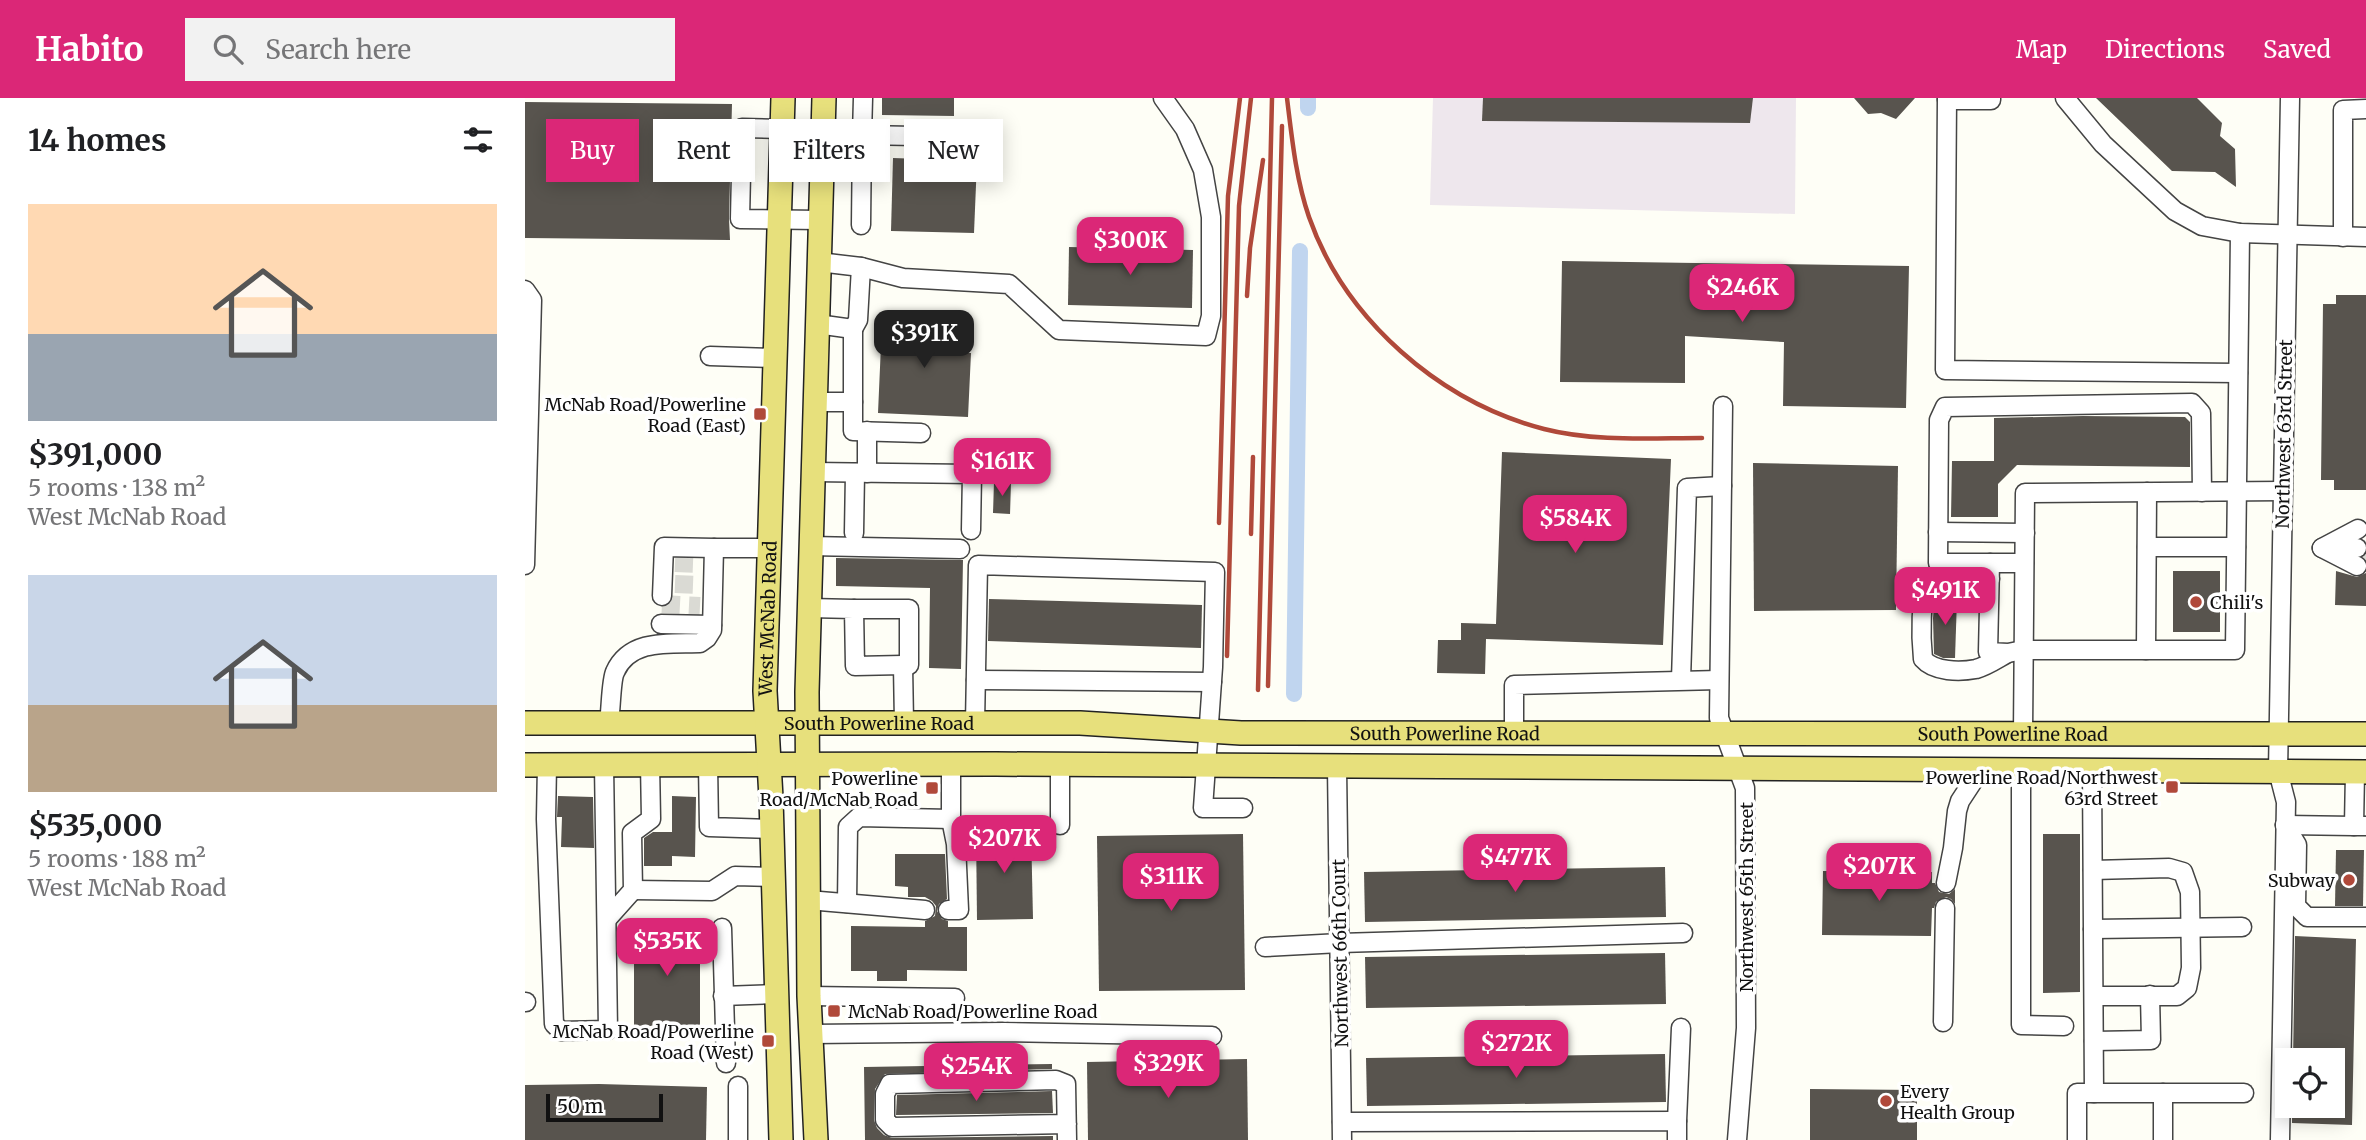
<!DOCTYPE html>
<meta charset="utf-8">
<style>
body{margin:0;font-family:Merriweather,serif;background:#f2f2f2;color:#202124;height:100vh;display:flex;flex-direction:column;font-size:26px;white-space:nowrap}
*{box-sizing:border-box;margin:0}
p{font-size:23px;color:#757577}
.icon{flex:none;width:38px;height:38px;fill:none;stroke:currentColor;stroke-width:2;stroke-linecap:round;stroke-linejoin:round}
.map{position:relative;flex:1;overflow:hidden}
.drawer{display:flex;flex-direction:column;background:#fff;width:525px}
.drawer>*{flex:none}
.hud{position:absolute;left:21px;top:21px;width:665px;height:63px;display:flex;gap:14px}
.buttons{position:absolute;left:1750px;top:950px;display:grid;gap:14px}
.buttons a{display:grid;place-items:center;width:70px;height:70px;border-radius:0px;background:#fff;box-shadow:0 4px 18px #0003;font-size:35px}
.scale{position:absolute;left:21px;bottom:18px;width:117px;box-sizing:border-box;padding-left:7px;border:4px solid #111;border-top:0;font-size:19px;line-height:24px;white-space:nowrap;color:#111;-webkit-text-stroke:5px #fff;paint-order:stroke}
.price{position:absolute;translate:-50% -60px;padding:0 16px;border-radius:14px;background:#db2777;color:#fff;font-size:23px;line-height:46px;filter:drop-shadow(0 2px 4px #0008)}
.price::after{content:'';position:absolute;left:50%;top:42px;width:21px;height:16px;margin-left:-10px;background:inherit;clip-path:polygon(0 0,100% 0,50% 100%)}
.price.selected{background:#222;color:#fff}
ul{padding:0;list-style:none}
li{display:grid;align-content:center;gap:14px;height:371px;padding:0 28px}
li span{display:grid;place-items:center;height:217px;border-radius:0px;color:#555}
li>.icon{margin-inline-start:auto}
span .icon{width:126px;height:126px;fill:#fffc;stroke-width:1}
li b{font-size:30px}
h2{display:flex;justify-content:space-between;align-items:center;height:84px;padding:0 28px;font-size:30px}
.chip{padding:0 24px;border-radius:0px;background:#fff;box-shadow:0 4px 18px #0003;font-size:24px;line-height:63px}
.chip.selected{background:#db2777;color:#fff}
header{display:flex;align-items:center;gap:42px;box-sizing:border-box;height:98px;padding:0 35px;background:#db2777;color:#fff}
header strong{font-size:33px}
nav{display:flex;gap:38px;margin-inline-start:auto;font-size:24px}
.search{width:490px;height:63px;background:#f2f2f2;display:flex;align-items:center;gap:18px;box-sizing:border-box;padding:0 24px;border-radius:0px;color:#757577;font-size:26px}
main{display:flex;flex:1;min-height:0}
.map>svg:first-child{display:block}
.industrial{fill:#eee7ed}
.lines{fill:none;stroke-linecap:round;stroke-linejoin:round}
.canal{stroke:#c0d5ef;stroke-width:16}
.building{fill:#58544e}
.minor-tunnel{stroke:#dadad4;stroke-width:18;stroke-dasharray:18 9;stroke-linecap:butt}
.minor-casing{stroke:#444;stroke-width:21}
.major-casing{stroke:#222;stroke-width:26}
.path{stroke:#333;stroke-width:2.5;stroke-dasharray:7 3.5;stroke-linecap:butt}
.minor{stroke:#fff;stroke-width:18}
.major{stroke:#e7e07c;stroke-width:23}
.rail{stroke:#b0493a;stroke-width:4.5}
.poi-dot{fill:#b0493a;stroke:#fff;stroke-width:2.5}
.labels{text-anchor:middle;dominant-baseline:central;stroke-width:7;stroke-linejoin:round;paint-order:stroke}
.poi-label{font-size:18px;fill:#111;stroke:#fff;text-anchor:end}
.street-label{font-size:18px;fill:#111;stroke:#fff}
</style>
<header>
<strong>Habito</strong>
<div class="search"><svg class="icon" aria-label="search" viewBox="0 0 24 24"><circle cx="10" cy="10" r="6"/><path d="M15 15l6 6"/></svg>Search here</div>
<nav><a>Map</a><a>Directions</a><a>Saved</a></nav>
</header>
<main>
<section class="drawer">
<h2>14 homes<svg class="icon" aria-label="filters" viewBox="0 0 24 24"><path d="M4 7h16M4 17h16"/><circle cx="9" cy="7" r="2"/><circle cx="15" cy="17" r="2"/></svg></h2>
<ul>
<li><span style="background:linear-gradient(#ffd9b3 60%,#9aa5b1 0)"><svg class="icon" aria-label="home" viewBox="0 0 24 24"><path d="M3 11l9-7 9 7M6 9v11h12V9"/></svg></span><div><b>$391,000</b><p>5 rooms · 138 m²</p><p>West McNab Road</p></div></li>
<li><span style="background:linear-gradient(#c9d6e8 60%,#b9a48a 0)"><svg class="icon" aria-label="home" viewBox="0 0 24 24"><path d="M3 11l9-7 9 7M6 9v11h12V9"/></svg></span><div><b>$535,000</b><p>5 rooms · 188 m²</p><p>West McNab Road</p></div></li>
</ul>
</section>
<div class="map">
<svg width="1841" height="1042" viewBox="0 0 1841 1042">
<rect width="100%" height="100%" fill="#fefef6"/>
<path class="industrial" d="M908,0h363l-1,116 -365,-9z"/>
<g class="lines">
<g class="canal">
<path d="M783,10v-10"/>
<path d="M769,596l6,-443"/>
</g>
</g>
<g class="building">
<path d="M357,0h72v18l-72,-1z"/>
<path d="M958,0h270l-3,25 -268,-2z"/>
<path d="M1329,0h61l-19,21 -15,-6 -13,1z"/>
<path d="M1571,0h101l25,25 -2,13 15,13 1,38 -21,-15 -43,-1z"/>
<path d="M0,4l207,2 -3,115 1,21 -205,-2z"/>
<path d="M368,60l84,3 -3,72 -83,-2z"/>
<path d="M544,149l124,3 -1,58 -124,-3z"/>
<path d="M1037,163l347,5 -3,142 -123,-2 1,-64 -99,-6v47l-125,-1z"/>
<path d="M1811,197h30v195h-32v-10h-13l2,-176h13z"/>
<path d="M357,224l83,4 -1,27h7l-3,64 -90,-4z"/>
<path d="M1558,318l102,1 5,5v45l-173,-2 -19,19v33h-47l1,-56h42v-43z"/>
<path d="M977,354l169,7 -8,186 -177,-6 -1,35 -48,-1 1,-33h23v-17l35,1z"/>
<path d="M1228,365l145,3 -2,144 -142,1z"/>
<path d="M469,384h17l-1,32 -17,-1z"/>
<path d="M311,460l127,2 -2,109 -32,-1 1,-80 -94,-2z"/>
<rect x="1648" y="473" width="47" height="61"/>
<path d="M1811,473l21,6 9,-4v33l-31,-1z"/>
<path d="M1410,500l22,1 -2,59h-12l-9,-4 -1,-36z"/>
<path d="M464,501l213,6 -1,43 -213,-7z"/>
<path d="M33,698l35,1 1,51 -33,-1 1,-30h-5z"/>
<path d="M147,698l24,1 -1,60 -23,-1v10h-28v-28l9,-6h19z"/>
<path d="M506,731l2,90 -56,1 -1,-90z"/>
<path d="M718,736l2,156 -146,1 -2,-155z"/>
<path d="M1518,736h37v158l-37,1z"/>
<path d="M1811,752h28l-1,56h-28z"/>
<path d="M370,756h50l2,45 -8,5 -2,7 5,8 6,2v6h19v44l-60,-1v11h-30v-10h-26v-45l74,1v-6l10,-5 1,-10 -4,-5 -7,-4h-17v-10l-13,-1z"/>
<path d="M1140,769l1,50 -301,5 -1,-50z"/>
<path d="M1298,773l109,1v11h3l4,9 10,2 6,-5v15l-4,-5 -5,-2 -10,5 -2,6h-2l-1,28 -109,-1z"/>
<rect x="109" y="831" width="66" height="97"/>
<path d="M1770,838l61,3 -4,186 -60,-2v-17h41v-46h-40z"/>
<path d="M1140,855l1,51 -300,4 -1,-51z"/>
<path d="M1140,956l1,48 -299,4 -1,-48z"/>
<path d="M722,961l1,81h-160l-1,-78z"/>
<path d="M527,966v5l-167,5 -10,15 -1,31 3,8 7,7 8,3 161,-2v4h-188l-1,-73z"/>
<path d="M74,986l108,3 -1,53h-181v-55z"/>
<path d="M1285,991l107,1v50h-107z"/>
<path d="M527,993l1,22 -157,2 1,-20z"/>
</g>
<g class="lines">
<g class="minor-tunnel">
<path d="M1832,459h9"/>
<path d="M150,465l26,1"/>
<path d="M150,486l25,1"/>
<path d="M137,506l38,2"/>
</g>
<g class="minor-casing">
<g id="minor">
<path d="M338,0l-1,37 106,2"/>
<path d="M1422,0l-2,272 293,3"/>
<path d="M1540,0l38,46 72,67 27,15 38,7 126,4"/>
<path d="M1422,2h44v-2"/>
<path d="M257,31l-40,-1 -2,91 80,1"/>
<path d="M298,36l39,1 -1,90"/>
<path d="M1818,139v-127l23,-1"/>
<path d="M294,164l42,5 42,11 106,6 50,46 147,6 5,-20v-99l-8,-47 -18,-41 -22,-31"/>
<path d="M0,192l7,10 -7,265"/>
<path d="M292,226l36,5v73"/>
<path d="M328,231l5,-9 3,-53"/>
<path d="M185,258l65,2"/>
<path d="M290,304h38v29l68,2"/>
<path d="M1198,308l-4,312 26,70 1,240 -9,112"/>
<path d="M288,374l159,2 -1,56"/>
<path d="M342,375v-42"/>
<path d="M1413,434l87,1"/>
<path d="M329,435l1,-60"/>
<path d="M285,448l150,3"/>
<path d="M1622,449h89"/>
<path d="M1797,450l36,-19"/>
<path d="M1797,450l35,18"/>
<path d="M1801,450h31"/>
<path d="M1465,465l-2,89 20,1 15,-3h212l5,-417"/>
<path d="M1499,465h-86l1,-143 6,-13 247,-4 9,10 1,79"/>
<path d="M1465,481l-59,1c-12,13 -10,60 -8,79 11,13 37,13 53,10 11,-3 21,-10 30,-15"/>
<path d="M137,498l2,-49 50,1"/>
<path d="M284,510l45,1 1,57 48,-1 1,58"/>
<path d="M329,511h55v56h-6"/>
<path d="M136,526l51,1"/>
<path d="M1621,552l1,-158"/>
<path d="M451,582l236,2"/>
<path d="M1156,582l6,-192 35,-2"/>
<path d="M84,624c2,-12 2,-42 6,-50 15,-34 56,-28 85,-29l7,-5 5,-8 2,-82h56"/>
<path d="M450,625l3,-158 237,7 -2,95 -10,141h40"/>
<path d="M989,634v-47l205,-5"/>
<path d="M1498,636l2,-241 258,-2"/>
<path d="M183,666l1,63 63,2"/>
<path d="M22,667l-1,54 8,205 7,7 47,-1 -4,-265"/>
<path d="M535,667v60"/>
<path d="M812,669l5,373"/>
<path d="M1496,671v256l43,1"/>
<path d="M1830,674l-1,54h12"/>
<path d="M1760,727l12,20 -1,61 11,11h59"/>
<path d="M1760,727l69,1"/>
<path d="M1568,772l76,-2 14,4 7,20 1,76 -4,20 -10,8h-83"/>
<path d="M1421,785l7,-35 4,-37 3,-10 21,-32"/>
<path d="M108,792l79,1 23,-15 38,1"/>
<path d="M283,802l117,10"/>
<path d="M322,805l1,-76 11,-10 92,2"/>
<path d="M423,812h11l-3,-66 -5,-25v-54"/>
<path d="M83,820l25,-28 -1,-57 19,-14 -1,-56"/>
<path d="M197,830l4,135"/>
<path d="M1568,831l149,-2"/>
<path d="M740,849l75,-4 343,-10"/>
<path d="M198,898l52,-2"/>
<path d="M284,898l146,2"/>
<path d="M0,904h1"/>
<path d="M1418,924l2,-114"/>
<path d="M286,936l193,-2 208,4"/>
<path d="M1569,943l57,-1 -1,-45"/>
<path d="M213,988v54"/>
<path d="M1569,995h150"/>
<path d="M1638,995v47"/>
<path d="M1152,1023l4,-93"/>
<path d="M817,1024l335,-1v19"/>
<path d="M542,1026l-175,3 -7,-7v-26l5,-10 166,-4 10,4 1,56"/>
<path d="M1552,1042v-47h17l-2,-324"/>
<path d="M1755,1042l6,-338 -8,-31 12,-673"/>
</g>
</g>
<g class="major-casing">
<g id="major">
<path id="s1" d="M0,625h555l161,10 1125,1"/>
<path d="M0,667l471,-1 1370,8"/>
<path id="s2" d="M256,1042l-10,-342 -6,-107 18,-593"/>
<path d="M291,1042l-7,-144 -2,-304 17,-594"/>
</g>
</g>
<path class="path" d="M392,706v-14"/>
<use href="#minor" class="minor"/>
<use href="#major" class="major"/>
<g class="rail">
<path d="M762,0c5,41 9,81 22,119 36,103 131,185 235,212 51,13 106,9 158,9"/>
<path d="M722,198l3,-48 13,-88"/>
<path d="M694,425l9,-327 12,-98"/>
<path d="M726,436l2,-77"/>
<path d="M702,558l12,-450 12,-108"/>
<path d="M743,588l14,-560"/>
<path d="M733,592l14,-592"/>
</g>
</g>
<g class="poi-dot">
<rect x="228" y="309" width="14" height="14" rx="3.5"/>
<circle cx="1671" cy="504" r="7"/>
<rect x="1640" y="682" width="14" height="14" rx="3.5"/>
<rect x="400" y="683" width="14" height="14" rx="3.5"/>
<circle cx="1824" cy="782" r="7"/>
<rect x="302" y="906" width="14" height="14" rx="3.5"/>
<rect x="236" y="936" width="14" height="14" rx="3.5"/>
<circle cx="1361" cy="1003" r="7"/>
</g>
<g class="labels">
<g class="poi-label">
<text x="221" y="306">McNab Road/Powerline<tspan x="221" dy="21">Road (East)</tspan></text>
<text x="1685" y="504" text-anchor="start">Chili's</text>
<text x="1633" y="679">Powerline Road/Northwest<tspan x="1633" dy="21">63rd Street</tspan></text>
<text x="393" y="680">Powerline<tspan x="393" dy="21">Road/McNab Road</tspan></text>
<text x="1810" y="782">Subway</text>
<text x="323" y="913" text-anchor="start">McNab Road/Powerline Road</text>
<text x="229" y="933">McNab Road/Powerline<tspan x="229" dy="21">Road (West)</tspan></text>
<text x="1375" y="993" text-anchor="start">Every<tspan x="1375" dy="21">Health Group</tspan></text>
</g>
<g class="street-label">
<text transform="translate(1759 336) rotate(-89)">Northwest 63rd Street</text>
<text stroke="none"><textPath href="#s2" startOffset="522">West McNab Road</textPath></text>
<text stroke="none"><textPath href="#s1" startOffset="354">South Powerline Road</textPath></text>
<text stroke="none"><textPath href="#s1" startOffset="920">South Powerline Road</textPath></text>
<text stroke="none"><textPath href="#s1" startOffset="1488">South Powerline Road</textPath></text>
<text transform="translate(1221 799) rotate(-90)">Northwest 65th Street</text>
<text transform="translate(815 855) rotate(-91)">Northwest 66th Court</text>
</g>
</g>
</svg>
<div class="buttons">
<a><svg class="icon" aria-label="locate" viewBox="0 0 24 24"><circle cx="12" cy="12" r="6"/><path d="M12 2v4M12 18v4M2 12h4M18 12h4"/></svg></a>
</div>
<div class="scale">50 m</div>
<b class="price" style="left:605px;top:179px">$300K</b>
<b class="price" style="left:1217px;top:226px">$246K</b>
<b class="price selected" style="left:399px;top:272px">$391K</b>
<b class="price" style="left:477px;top:400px">$161K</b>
<b class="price" style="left:1050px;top:457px">$584K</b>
<b class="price" style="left:1420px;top:529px">$491K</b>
<b class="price" style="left:479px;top:777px">$207K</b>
<b class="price" style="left:990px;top:796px">$477K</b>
<b class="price" style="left:1354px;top:805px">$207K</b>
<b class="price" style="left:646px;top:815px">$311K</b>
<b class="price" style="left:142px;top:880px">$535K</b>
<b class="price" style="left:991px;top:982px">$272K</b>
<b class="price" style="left:643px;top:1002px">$329K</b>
<b class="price" style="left:451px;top:1005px">$254K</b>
<div class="hud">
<a class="chip selected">Buy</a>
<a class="chip">Rent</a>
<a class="chip">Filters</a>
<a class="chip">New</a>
</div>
</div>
</main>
